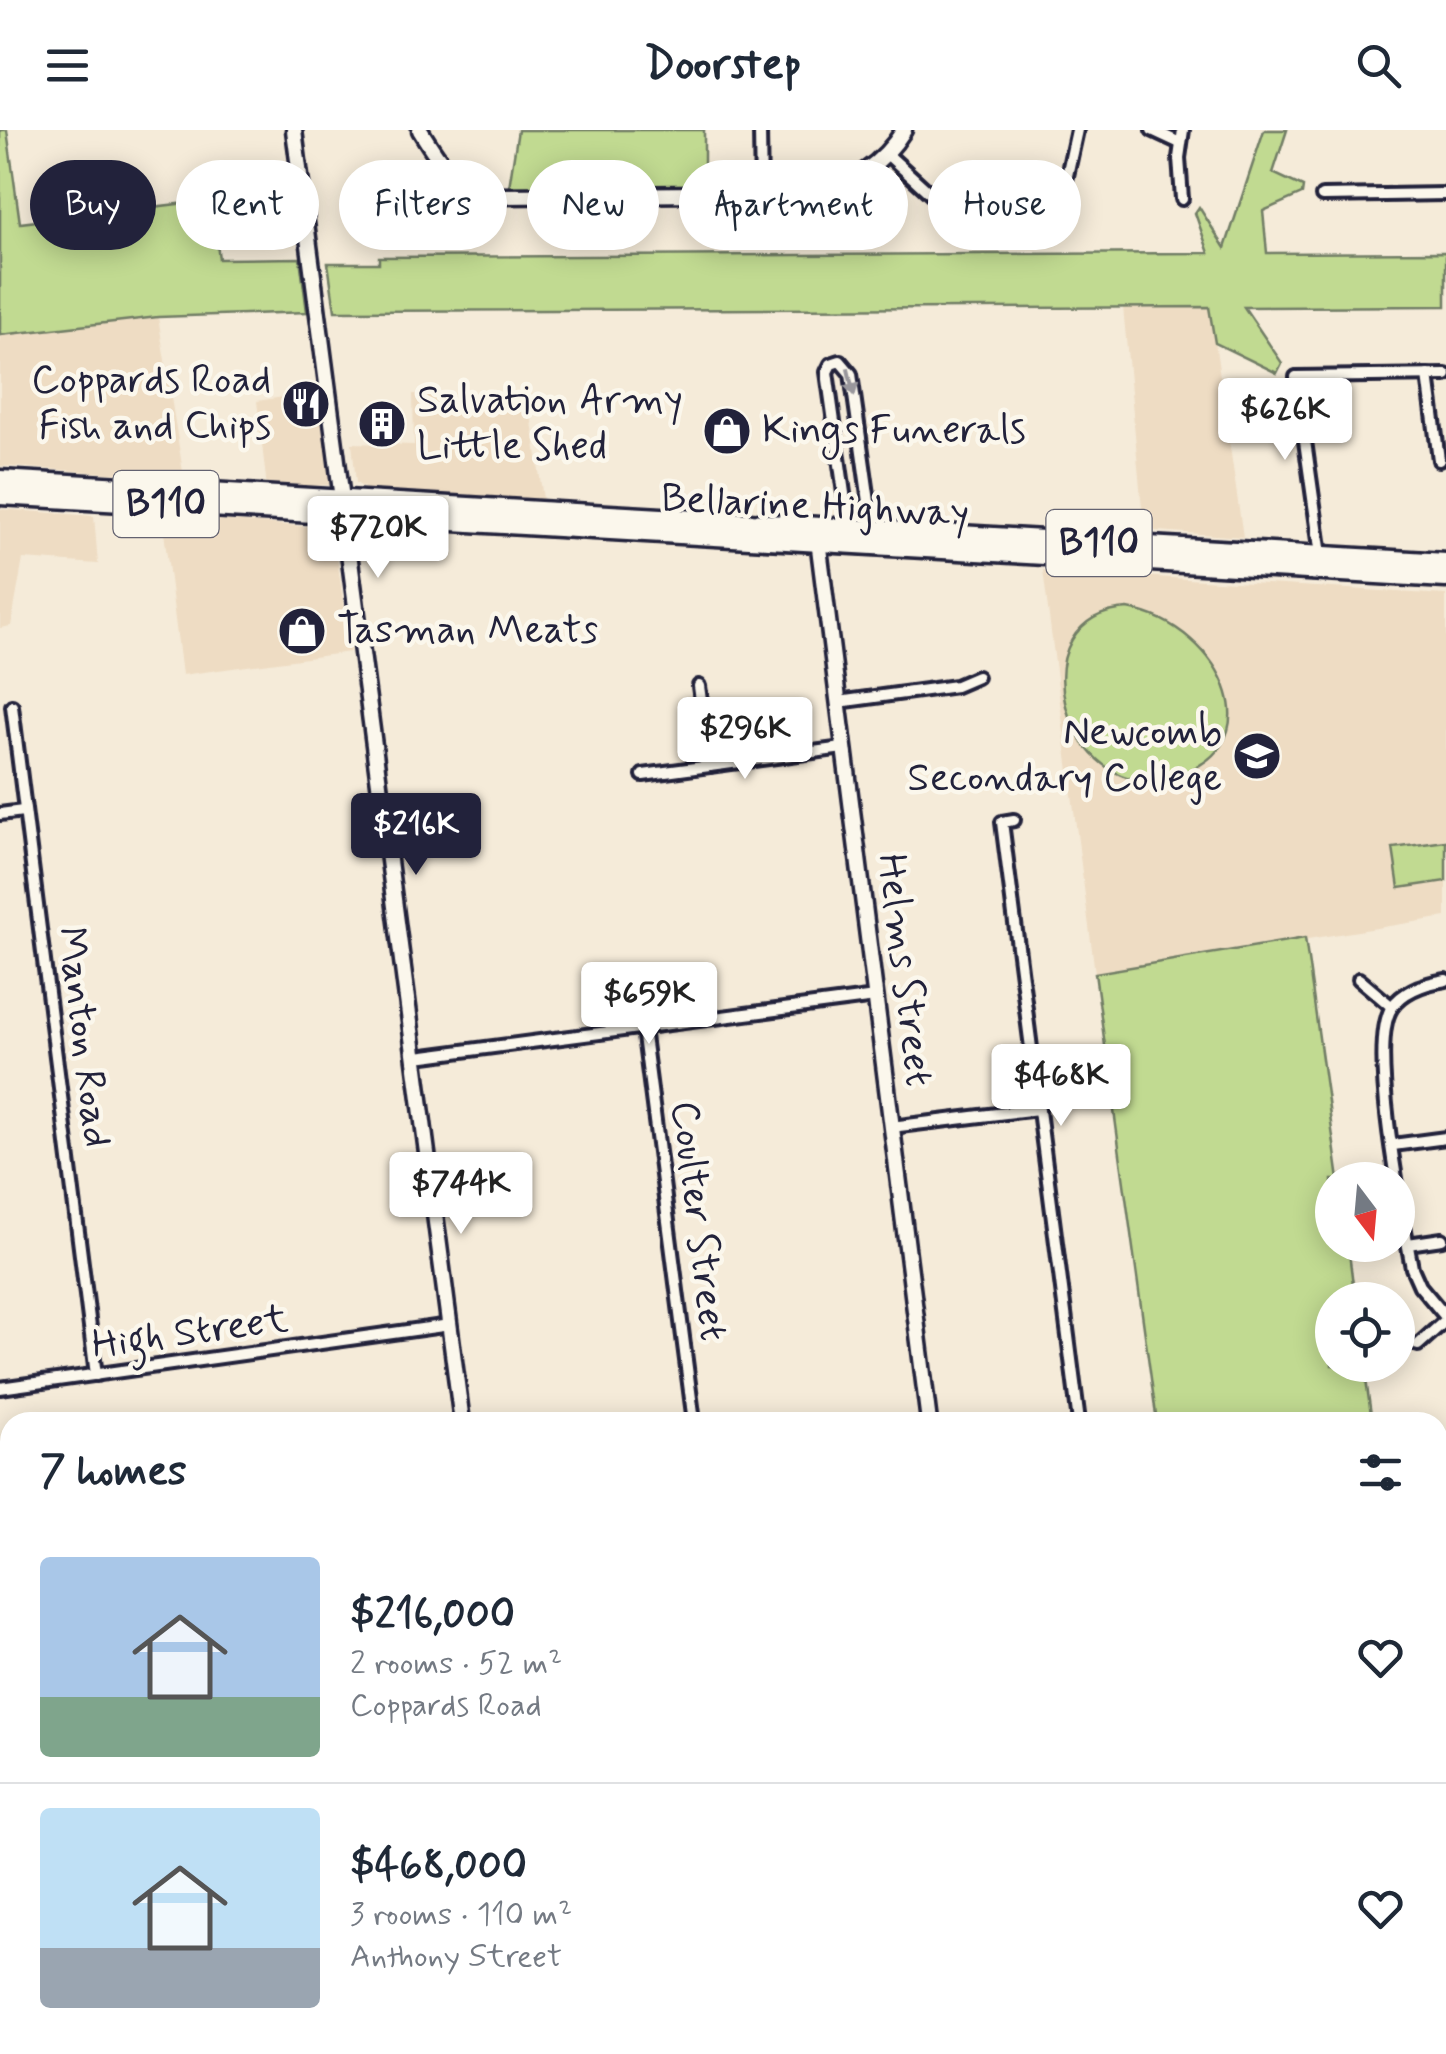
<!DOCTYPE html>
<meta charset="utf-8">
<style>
body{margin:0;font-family:Mynerve,sans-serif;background:#f2f2f3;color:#1f2937;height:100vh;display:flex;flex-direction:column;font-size:38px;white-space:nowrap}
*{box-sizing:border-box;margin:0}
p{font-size:32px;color:#747a83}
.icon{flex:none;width:55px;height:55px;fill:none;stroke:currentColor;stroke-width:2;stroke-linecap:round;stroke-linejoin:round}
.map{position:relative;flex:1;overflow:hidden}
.panel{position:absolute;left:0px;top:1282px;width:1448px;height:642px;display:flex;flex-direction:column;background:#fff;border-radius:30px 30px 0 0;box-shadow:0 5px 25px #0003}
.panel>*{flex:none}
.banner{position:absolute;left:30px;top:30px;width:1388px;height:90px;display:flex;gap:20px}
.needle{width:65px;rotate:164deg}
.buttons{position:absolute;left:1315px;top:1032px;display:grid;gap:20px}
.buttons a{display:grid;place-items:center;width:100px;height:100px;border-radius:50%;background:#fff;box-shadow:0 5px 25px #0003;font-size:50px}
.price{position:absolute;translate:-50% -85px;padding:0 22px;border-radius:10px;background:#fff;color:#222;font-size:32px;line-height:65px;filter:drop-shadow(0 2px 5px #0008)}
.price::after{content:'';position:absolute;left:50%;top:60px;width:30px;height:22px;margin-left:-15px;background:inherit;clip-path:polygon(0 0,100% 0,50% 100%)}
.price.selected{background:#22223b;color:#fff}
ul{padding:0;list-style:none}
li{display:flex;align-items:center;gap:30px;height:250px;padding:0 40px}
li+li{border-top:2px solid #e0e1e3}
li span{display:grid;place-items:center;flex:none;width:280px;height:200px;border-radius:10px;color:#555}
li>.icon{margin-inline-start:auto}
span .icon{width:120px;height:120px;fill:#fffc;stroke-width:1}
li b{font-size:42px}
h2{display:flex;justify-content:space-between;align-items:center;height:120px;padding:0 40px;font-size:42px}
.tag{padding:0 35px;border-radius:45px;background:#fff;box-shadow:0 5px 25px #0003;font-size:35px;line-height:90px}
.tag.selected{background:#22223b;color:#fff}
header{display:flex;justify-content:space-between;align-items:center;height:130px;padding:0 40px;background:#fff;font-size:45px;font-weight:800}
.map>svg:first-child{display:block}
.built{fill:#eedcc3}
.green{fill:#c1da91;stroke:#727e66;stroke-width:2.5}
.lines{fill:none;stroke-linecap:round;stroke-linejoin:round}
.minor-casing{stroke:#22223b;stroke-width:18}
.tertiary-casing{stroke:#22223b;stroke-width:21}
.trunk-casing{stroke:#22223b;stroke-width:25}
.minor{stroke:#fbf7ec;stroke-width:10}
.tertiary{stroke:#fbf7ec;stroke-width:14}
.trunk{stroke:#fbf7ec;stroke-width:18}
.oneway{fill:#99979c}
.labels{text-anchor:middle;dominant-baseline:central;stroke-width:9;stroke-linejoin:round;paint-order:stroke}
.shield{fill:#fbf7ec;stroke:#636270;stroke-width:2.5}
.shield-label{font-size:38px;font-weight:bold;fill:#22223b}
.poi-label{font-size:40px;fill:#22223b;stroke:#fbf7ec;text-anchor:start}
.street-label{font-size:40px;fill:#22223b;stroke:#fbf7ec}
</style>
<header><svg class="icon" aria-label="menu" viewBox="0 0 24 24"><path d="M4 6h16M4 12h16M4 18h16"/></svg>Doorstep<svg class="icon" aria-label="search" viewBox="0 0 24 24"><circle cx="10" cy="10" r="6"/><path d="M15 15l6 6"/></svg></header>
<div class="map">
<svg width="1446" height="1924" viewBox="0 0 1446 1924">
<rect width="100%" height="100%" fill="#f5ebd9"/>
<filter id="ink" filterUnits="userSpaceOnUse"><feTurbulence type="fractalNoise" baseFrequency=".01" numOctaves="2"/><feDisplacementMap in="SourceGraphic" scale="20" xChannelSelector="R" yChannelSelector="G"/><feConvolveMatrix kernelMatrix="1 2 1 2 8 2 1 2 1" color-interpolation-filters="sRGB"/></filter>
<g filter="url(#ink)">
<g class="built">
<path d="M1123,177h87l33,230 -99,-7z"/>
<path d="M158,187l26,161 -184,-12v-131z"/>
<path d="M317,262l14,93 -64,3 -10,-87z"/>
<path d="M528,263l15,106 -177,-10 -10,-6 -4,-40 62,2 -1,-51z"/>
<path d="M0,379l94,7 4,48 -75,-5 -12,67 -11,2z"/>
<path d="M162,386l163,12 9,7 16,117 -168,23z"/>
<path d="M1043,440l403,25v322l-351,56z"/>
<path d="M0,1850l10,74h-10z"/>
</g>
<g class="green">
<path d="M0,0h7l13,93 191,-23 8,59 81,-1 7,54 -149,5 -158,18z"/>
<path d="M518,0h186v59l-195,-2z"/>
<path d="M1264,0h23l-14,43 30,14 -1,7 -39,17 4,42 179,-1v54l-202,1 38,56 -5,10 -62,-30 -6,-36 -874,4 -7,-48h51v-6l830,-4 -14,-40 4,-6 26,41z"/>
<path d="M1128,479c95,16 158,149 30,170 -95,15 -143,-164 -30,-170z"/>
<path d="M1446,711v40l-47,7 -6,-40z"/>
<path d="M1305,808l34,242h-7v65h16l7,55h-23v65h32l8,57h-215l-62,-449z"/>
</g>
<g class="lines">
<g class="minor-casing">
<g id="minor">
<path d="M760,0l1,65"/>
<path d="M1152,0l28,13"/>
<path d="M887,24l47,43 21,10"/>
<path d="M1063,64l14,-64"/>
<path d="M1322,66l124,-2"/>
<path d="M1182,69l-3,-41 4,-28"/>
<path d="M434,88l25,-36"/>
<path d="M1428,245l11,85"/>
<path d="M849,399l-22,-157 4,-8 9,-3 11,13 22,156"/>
<path d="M1321,425l-25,-178 150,-2"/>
<path d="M699,556l11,80"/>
<path d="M838,572l118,-16 21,-9"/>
<path d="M12,576l84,669"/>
<path d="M643,645l200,-27"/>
<path d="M0,684l23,-3"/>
<path d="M1014,690l-12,2 77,600"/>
<path d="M1359,849l33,28"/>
<path d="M1446,850c-19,3 -42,10 -54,27 -25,36 11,212 20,261l8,18 26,31"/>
<path d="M643,898l51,394"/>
<path d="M417,927l458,-60"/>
<path d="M891,997l147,-18"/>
<path d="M1393,1015l53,-7"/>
<path d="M1408,1114l34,-5"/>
<path d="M1418,1215l28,-25"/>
<path d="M0,1258l450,-63"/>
<path d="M1438,1613l8,-1"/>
<path d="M0,1699l10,-1"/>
<path d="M1196,1915l1,9"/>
<path d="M1405,1915l1,9"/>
</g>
</g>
<g class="tertiary-casing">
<g id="tertiary">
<path d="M294,0l168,1292"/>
<path d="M420,0c22,36 38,61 83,66l309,-3c40,-8 70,-28 92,-63"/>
<path d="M817,402l112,890"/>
<path d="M1438,1323l8,-1"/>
<path d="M542,1915l1,9"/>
<path d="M1005,1915l1,9"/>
</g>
</g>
<g class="trunk-casing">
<g id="trunk">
<path d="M0,350l1446,83"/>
<path d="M0,365l1446,83"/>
</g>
</g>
<use href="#minor" class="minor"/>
<use href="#tertiary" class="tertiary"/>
<use href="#trunk" class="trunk"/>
</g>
<defs><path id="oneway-solid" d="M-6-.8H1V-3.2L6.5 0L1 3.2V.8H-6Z" transform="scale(2.5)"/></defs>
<use class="oneway" href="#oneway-solid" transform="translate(851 252) rotate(77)"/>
</g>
<defs>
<g id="restaurant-disc" transform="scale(2.5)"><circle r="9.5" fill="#22223b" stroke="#fbf7ec"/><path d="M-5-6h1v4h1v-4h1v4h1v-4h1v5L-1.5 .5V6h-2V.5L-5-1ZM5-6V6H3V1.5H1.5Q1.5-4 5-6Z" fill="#fff"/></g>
<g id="building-disc" transform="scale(2.5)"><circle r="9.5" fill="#22223b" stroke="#fbf7ec"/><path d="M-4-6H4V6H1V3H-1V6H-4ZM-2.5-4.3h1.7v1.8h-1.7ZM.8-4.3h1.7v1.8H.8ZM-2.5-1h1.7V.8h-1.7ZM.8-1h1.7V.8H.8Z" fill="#fff"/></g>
<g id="shop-disc" transform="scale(2.5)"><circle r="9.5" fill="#22223b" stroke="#fbf7ec"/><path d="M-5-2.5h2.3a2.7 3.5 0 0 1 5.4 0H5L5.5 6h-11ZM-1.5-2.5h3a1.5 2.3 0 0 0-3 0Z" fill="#fff"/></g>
<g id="school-disc" transform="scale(2.5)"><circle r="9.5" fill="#22223b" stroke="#fbf7ec"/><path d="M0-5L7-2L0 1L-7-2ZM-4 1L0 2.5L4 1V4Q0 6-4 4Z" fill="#fff"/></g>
</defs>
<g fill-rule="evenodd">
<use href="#restaurant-disc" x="306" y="274"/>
<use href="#building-disc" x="382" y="294"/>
<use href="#shop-disc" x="727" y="301"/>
<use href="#shop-disc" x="302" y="501"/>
<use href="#school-disc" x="1257" y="626"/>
</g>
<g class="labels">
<g class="shield">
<rect x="113.5" y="341" width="105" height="66" rx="8"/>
<rect x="1046.5" y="380" width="105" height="66" rx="8"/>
</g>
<g class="shield-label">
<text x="166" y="374">B110</text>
<text x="1099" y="413">B110</text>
</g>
<g class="poi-label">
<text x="271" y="251" text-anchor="end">Coppards Road<tspan x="271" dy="46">Fish and Chips</tspan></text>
<text x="417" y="271">Salvation Army<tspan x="417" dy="46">Little Shed</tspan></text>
<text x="762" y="301">Kings Funerals</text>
<text x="337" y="501">Tasman Meats</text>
<text x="1222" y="603" text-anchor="end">Newcomb<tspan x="1222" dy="46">Secondary College</tspan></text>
</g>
<g class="street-label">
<text transform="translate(815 377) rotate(3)">Bellarine Highway</text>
<text transform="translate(904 840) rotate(83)">Helms Street</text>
<text transform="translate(83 907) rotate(83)">Manton Road</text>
<text transform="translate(698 1091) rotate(83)">Coulter Street</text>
<text transform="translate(190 1203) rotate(-8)">High Street</text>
</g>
</g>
</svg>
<div class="buttons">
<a><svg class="needle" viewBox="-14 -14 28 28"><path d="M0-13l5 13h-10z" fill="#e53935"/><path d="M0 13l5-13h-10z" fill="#747a83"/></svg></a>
<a><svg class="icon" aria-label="locate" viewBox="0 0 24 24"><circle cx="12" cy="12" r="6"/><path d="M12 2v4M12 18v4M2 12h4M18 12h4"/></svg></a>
</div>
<b class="price" style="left:1285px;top:333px">$626K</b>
<b class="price" style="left:378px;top:451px">$720K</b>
<b class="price" style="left:745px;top:652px">$296K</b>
<b class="price selected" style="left:416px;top:748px">$216K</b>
<b class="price" style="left:649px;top:917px">$659K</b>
<b class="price" style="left:1061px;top:999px">$468K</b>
<b class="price" style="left:461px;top:1107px">$744K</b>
<div class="banner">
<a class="tag selected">Buy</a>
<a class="tag">Rent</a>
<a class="tag">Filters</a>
<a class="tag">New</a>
<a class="tag">Apartment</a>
<a class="tag">House</a>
</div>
<section class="panel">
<h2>7 homes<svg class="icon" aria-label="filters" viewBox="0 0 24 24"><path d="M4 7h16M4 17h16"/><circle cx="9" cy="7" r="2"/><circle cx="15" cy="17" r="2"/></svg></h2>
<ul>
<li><span style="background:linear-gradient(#a9c7e8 70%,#7fa58c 0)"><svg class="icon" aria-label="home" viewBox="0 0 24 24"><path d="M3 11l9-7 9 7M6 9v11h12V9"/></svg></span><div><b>$216,000</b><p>2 rooms · 52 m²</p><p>Coppards Road</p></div><svg class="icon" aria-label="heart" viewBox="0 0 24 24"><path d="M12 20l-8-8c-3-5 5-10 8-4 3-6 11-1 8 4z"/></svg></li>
<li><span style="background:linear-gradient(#bfe0f5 70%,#9aa5b1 0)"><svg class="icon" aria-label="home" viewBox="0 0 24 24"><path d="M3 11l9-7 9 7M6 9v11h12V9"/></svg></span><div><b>$468,000</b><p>3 rooms · 110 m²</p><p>Anthony Street</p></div><svg class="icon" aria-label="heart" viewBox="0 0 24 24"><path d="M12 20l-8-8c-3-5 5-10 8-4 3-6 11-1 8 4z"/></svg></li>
</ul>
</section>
</div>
